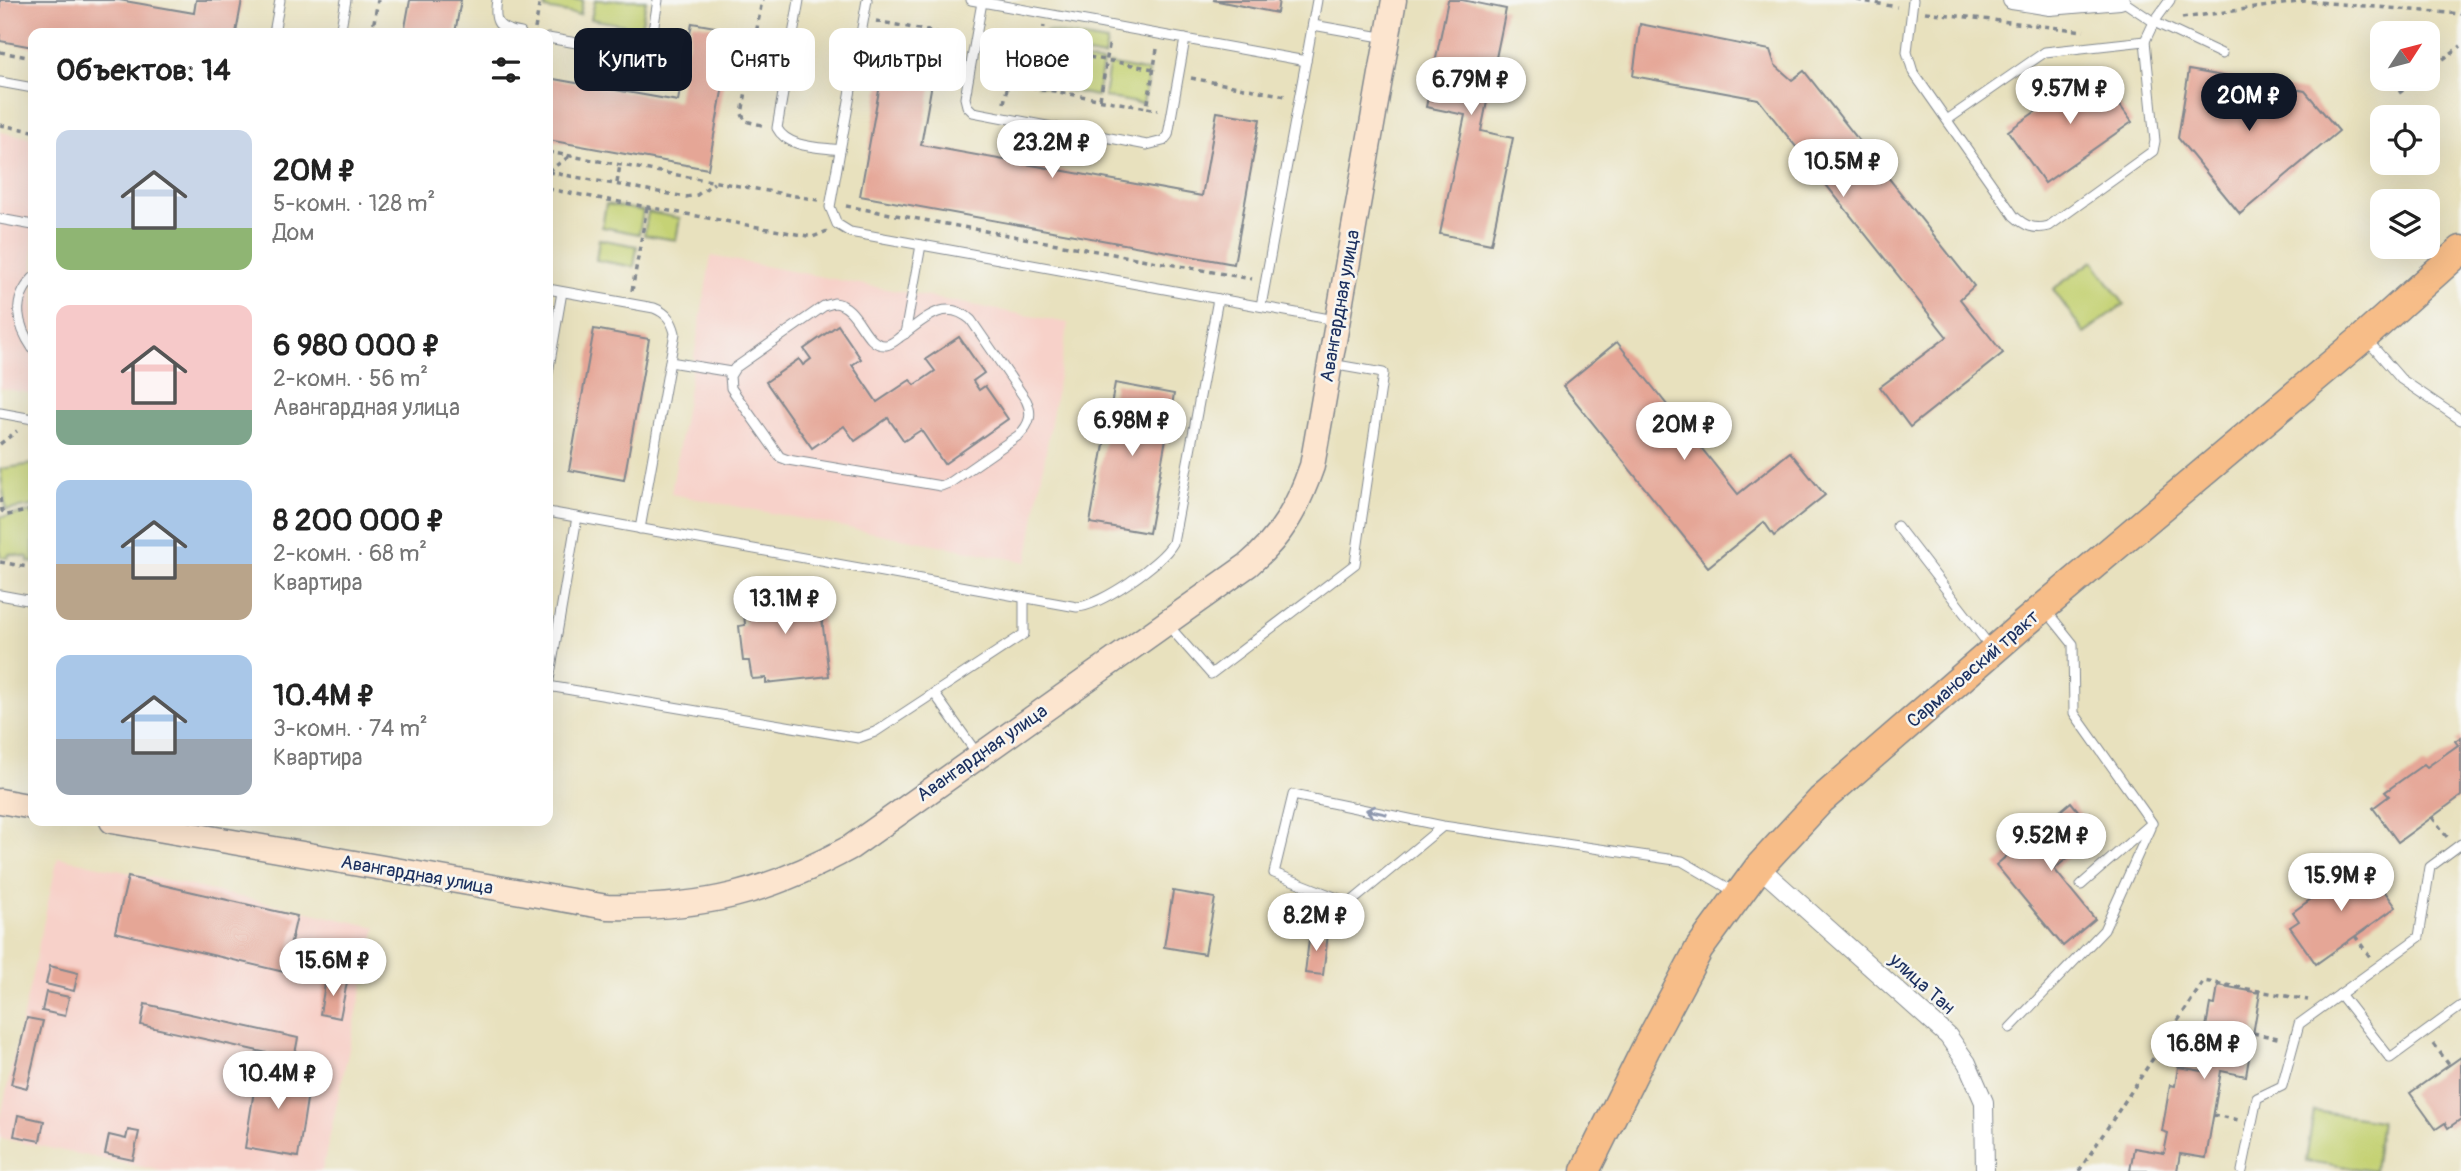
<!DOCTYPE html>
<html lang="ru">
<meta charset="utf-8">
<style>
body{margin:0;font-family:Pangolin,sans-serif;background:#f2f2f2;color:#222;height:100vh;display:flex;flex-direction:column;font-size:26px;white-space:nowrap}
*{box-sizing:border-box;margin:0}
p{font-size:23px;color:#767676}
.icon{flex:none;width:38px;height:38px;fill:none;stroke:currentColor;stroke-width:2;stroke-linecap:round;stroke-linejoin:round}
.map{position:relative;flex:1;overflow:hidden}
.panel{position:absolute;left:28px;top:28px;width:525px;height:798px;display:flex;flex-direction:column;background:#fff;border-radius:14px;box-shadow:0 7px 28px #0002}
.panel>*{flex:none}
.guide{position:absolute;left:574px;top:28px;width:665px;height:63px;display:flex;gap:14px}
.needle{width:46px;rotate:54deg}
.tools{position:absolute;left:2370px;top:21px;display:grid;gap:14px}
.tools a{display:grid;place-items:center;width:70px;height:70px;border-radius:14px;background:#fff;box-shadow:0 7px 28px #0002;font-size:35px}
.price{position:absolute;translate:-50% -60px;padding:0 16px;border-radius:24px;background:#fff;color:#222;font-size:23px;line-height:46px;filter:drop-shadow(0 2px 4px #0008)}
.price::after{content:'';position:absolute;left:50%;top:42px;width:21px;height:16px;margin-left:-10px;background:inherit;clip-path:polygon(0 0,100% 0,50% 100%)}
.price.current{background:#111827;color:#fff}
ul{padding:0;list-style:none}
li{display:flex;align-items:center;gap:21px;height:175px;padding:0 28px}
li span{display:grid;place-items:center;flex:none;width:196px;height:140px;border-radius:14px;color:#555}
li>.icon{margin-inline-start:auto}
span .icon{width:84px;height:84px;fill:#fffc;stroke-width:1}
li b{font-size:30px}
h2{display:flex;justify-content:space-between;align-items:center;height:84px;padding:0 28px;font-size:30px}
.pill{padding:0 24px;border-radius:14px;background:#fff;box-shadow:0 7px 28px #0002;font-size:24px;line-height:63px}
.pill.current{background:#111827;color:#fff}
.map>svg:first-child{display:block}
.built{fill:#f7d1c9}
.green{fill:#c5d274;stroke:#708069;stroke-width:2}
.building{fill:#e5a696}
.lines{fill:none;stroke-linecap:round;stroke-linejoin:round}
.lane-casing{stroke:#82888e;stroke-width:11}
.street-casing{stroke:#82888e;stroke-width:20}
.secondary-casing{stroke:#82888e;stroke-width:27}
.primary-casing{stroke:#82888e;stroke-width:31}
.path{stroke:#82888e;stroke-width:3.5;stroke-dasharray:5 5;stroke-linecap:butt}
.lane{stroke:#fff;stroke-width:9}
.street{stroke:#fff;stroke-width:18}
.secondary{stroke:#fce5cf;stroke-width:24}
.primary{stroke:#f7bd88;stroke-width:28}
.oneway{stroke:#8d97ae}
.labels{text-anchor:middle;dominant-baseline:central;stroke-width:5;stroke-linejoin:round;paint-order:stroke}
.street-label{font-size:19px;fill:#1b2f5e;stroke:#f6f6f2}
</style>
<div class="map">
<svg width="2461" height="1171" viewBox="0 0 2461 1171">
<rect width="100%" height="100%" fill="#f6f6f2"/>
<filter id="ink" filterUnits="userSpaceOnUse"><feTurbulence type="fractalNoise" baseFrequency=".0143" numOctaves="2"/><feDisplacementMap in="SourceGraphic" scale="14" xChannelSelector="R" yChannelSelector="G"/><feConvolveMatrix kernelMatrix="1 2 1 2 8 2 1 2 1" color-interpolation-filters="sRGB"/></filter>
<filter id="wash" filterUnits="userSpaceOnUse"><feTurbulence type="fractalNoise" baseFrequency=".00686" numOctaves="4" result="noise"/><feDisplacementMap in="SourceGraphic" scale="28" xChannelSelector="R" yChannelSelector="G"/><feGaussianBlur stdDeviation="1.57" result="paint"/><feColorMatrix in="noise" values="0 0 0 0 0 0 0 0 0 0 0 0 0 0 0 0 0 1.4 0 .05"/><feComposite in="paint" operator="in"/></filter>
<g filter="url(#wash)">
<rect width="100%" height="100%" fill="#e8e1be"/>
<g class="built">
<path d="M0,132l33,6v256l-33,-6z"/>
<path d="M711,256l357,67 -41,239 -356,-68z"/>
<path d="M58,857l318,70 -54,244h-161l-161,-33v-18z"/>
</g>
<g class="green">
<path d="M547,0h36l-3,15 -35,-6z"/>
<path d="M595,0h51l-5,28 -50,-9z"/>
<path d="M1046,31l61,11 -3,15 -61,-11z"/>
<path d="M1043,52l60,11 -6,33 -60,-11z"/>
<path d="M1109,64l40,8 -6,32 -39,-7z"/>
<path d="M606,204l37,7 -4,23 -37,-7z"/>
<path d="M648,212l32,6 -4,22 -32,-5z"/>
<path d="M599,239l38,7 -3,21 -38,-7z"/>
<path d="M2093,261l31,43 -40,29 -31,-44z"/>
<path d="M33,464v42l-27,4 -6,-41z"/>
<path d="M33,512v51l-5,-1v-5l-19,-3 -1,4 -8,-1v-40z"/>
<path d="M2314,1111l67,10 -7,50 -68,-10z"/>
</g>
<g id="blocks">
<g class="building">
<path d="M0,0h119l75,13 2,-13h46l-6,33h-203v14l-33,-6z"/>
<path d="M410,0h51l-6,33h-51z"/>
<path d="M1213,0h66l-2,13z"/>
<path d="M1448,0h14l44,9 -25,122 32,7 -22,106 -51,-10 25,-119 -39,-8z"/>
<path d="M692,23l41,7 -25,139 -160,-29v-62l130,23z"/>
<path d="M1640,24l130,26 5,15 17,15 12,-9 170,215 -14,13 43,54 -93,74 -30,-40 67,-50 -189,-238 -125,-23z"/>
<path d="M887,46l50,9 -16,90 281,51 15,-84 43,7 -26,145 -374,-68z"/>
<path d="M2094,70l38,52 -87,61 -37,-52z"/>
<path d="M2189,70l116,21 34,40 -99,83 -62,-76z"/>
<path d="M838,325l23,34 -9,6 25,37 33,-22 5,5 20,-14 -9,-12 33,-22 25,36 -11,8 6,9 6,-4 23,33 -64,45 -23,-34 -17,11 -16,-23 -33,23 -11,-15 -32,22 -46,-66 33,-23 4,6 8,-6 -7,-10z"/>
<path d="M594,329l55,10 -25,141 -55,-10z"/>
<path d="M1617,342l121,152 52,-42 35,43 -51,41 -10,-14 -56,45 -145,-181z"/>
<path d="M1115,383l59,11 -25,139 -59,-10z"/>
<path d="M818,586l11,90 -63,7v-5l-14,1 -3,-18h-6l-4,-35 6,-1 -2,-26 15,-2 -1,-3z"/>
<path d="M2461,737v59l-63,46 -25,-34 16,-12 -4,-4 39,-28 3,3 31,-22 -3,-4z"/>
<path d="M2071,802l26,32 -43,35 41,50 -32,27 -67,-81z"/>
<path d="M2356,867l6,8 7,-5 27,37 -80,57 -26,-37 9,-6 -6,-9z"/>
<path d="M128,877l169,39 -13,56 -169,-40z"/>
<path d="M1173,891l42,7 -10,56 -41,-7z"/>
<path d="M1310,931l18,3 -5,41 -18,-2z"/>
<path d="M50,966l28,7 -4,18 -28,-7z"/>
<path d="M326,978l21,4 -7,36 -20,-4z"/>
<path d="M2218,985l42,8 -14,83 -25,-5 -15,87 -26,-4 -3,17h-47l4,-23 30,5 4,-20 -6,-2 8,-46 5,1 3,-19 25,4 4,-19 -5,-1 8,-47 5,1z"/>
<path d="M46,992l23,5 -4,19 -23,-5z"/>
<path d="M145,1004l153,34 -4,21 -153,-34z"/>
<path d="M27,1018l16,3 -16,67 -16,-4z"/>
<path d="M2461,1057v62l-13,9 -3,-5 -9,6 -26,-36z"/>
<path d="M258,1065l53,9 -13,83 -53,-9z"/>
<path d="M18,1115l26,6 -4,20 -26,-5z"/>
<path d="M128,1130l11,2 -6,28 -28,-6 4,-19 17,4z"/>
</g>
</g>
</g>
<g filter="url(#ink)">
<use href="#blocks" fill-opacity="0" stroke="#82888e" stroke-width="2"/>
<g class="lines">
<g class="lane-casing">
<g id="lane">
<path d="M497,0c-4,23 1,29 24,33"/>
<path d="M799,0l-22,128c10,20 43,19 63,22"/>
<path d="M867,0l-37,207 7,17 13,8 485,88"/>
<path d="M971,0l335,61 11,-61"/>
<path d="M1913,0l-6,52 6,20 101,144c11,10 20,14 35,10l104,-75 2,-10 -10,-100 -100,11 -98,68"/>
<path d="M2121,0l33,22 68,32"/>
<path d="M982,2l-17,96 2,8 6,6 174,33 16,-4 5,-6 17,-96"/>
<path d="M1313,25l74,13"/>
<path d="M274,33l6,-33"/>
<path d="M340,33l6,-33"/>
<path d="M548,38l91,16 9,-6 3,-5 7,-43"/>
<path d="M2145,41l9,-19 16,-22"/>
<path d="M0,82l33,6"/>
<path d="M0,219l33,6"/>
<path d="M33,278c-22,23 -16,47 0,71"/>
<path d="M548,289l106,19c13,5 18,13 21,25l-35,196"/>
<path d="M834,303c26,2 29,44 52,42 6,-1 10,-5 14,-8 23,-16 44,-41 71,-17l55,80c7,14 4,24 -7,35l-68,47 -10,4 -153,-26 -8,-3 -49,-69 -1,-12 5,-8 89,-62z"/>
<path d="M1261,306l45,-245"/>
<path d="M905,334l16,-89"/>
<path d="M2367,340l34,39 60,41"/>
<path d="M670,362l61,10"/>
<path d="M548,373l14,-81"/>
<path d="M0,413l33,6"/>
<path d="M548,512l529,95c23,-1 84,-43 96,-64l45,-244"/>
<path d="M577,517l-29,169 310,52 17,-6 149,-98v-36"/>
<path d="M1897,526l95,123"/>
<path d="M0,595l33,6"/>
<path d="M2045,609l28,35 1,69 78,110 -71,62"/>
<path d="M1167,624l44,50 144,-110 28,-191 -52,-9"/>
<path d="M934,693l44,62"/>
<path d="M1443,826l-93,77 -76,-30 19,-78 150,31 239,35 53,31"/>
<path d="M2340,994l50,64 71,-52"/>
<path d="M2010,1028l94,-98 46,-102"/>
<path d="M2242,1171l15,-73 25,-12 17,-62 120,-87 11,-70 31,-23"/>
</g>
</g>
<g class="street-casing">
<g id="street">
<path d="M2012,0l38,6 70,-6"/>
<path d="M1759,867l189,169 19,27 17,39 1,69"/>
</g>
</g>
<g class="secondary-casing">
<g id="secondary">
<path d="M0,801l33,6"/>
<path d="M112,821l495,86c96,2 160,-14 244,-60l397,-282c34,-29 49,-56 64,-99l82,-466"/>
</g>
</g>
<g class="primary-casing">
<path id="primary" d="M1585,1171l60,-121 54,-101 60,-82 62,-67 198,-172 345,-291 97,-87"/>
</g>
<g class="path">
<path d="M1857,0l40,7"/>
<path d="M1925,12l159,19"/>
<path d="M2182,18l123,-17 156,13"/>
<path d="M876,21l85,16"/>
<path d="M535,29l5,-29"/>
<path d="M372,33l6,-33"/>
<path d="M1040,48l114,21"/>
<path d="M1157,49l-10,59 11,2"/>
<path d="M0,52l33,6"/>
<path d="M2427,71l34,-25"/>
<path d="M1191,78l95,18"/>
<path d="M1033,87l11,-61"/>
<path d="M2399,93l19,-14"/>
<path d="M1100,99l10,-59"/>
<path d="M1004,103l3,-14 8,-5 132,24"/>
<path d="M0,125l33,6"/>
<path d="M762,125l-17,-4 -3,-7 20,-114"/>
<path d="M548,152l270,48"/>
<path d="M548,171l22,-15"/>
<path d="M548,172l138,25 11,-2 17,-12"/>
<path d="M617,183l3,-18"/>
<path d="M548,189l265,48 14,-6"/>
<path d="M846,206l406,73"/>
<path d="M632,291l15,-84"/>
<path d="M0,444l17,-13"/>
<path d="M0,498l2,13 5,4 26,-5"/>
<path d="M0,562l33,6"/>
<path d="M2432,817l16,21"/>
<path d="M2355,936l15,21"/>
<path d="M2253,1033l29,6"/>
<path d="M2434,1044l15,21"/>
<path d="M2213,1115l26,5"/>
<path d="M2079,1171l125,-190 104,19"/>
</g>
<use href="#lane" class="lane"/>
<use href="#street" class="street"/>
<use href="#secondary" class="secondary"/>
<use href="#primary" class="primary"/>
</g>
<defs><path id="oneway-shaft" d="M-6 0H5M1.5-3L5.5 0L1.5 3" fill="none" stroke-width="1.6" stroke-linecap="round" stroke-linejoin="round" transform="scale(1.75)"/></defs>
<use class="oneway" href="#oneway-shaft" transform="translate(1376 812) rotate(-168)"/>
</g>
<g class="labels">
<g class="street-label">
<text transform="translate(1340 306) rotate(-80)">Авангардная улица</text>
<text transform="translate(1973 669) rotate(-41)">Сармановский тракт</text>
<text transform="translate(982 753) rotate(-35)">Авангардная улица</text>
<text transform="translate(417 875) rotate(10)">Авангардная улица</text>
<text transform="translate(1922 984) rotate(42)">улица Тан</text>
</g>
</g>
</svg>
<div class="tools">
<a><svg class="needle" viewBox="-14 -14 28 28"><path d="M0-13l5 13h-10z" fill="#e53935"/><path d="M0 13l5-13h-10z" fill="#767676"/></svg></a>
<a><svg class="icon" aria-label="locate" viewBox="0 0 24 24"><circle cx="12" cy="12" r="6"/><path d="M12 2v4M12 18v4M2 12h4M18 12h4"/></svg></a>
<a><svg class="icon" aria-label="layers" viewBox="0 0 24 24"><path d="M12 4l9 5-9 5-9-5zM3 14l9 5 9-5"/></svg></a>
</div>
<b class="price" style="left:1471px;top:117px">6.79M ₽</b>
<b class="price" style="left:2070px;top:126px">9.57M ₽</b>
<b class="price current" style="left:2249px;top:133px">20M ₽</b>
<b class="price" style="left:1052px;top:180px">23.2M ₽</b>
<b class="price" style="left:1843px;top:199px">10.5M ₽</b>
<b class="price" style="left:1132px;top:458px">6.98M ₽</b>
<b class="price" style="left:1684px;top:462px">20M ₽</b>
<b class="price" style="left:785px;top:636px">13.1M ₽</b>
<b class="price" style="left:2051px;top:873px">9.52M ₽</b>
<b class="price" style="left:2341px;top:913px">15.9M ₽</b>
<b class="price" style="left:1316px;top:953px">8.2M ₽</b>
<b class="price" style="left:333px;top:998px">15.6M ₽</b>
<b class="price" style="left:2204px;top:1081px">16.8M ₽</b>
<b class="price" style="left:278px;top:1111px">10.4M ₽</b>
<div class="guide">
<a class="pill current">Купить</a>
<a class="pill">Снять</a>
<a class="pill">Фильтры</a>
<a class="pill">Новое</a>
</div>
<section class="panel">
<h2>Объектов: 14<svg class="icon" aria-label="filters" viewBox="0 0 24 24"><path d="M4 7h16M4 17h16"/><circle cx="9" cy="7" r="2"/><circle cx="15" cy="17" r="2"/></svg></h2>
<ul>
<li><span style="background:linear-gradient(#c9d6e8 70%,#8fb573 0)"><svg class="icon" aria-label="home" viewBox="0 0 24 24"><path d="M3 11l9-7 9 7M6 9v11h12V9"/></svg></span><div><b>20M ₽</b><p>5-комн. · 128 m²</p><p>Дом</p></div></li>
<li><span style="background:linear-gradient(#f6c9c9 75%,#7fa58c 0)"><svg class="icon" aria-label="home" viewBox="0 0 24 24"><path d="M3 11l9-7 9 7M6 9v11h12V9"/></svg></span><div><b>6 980 000 ₽</b><p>2-комн. · 56 m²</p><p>Авангардная улица</p></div></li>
<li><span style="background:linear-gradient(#a9c7e8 60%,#b9a48a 0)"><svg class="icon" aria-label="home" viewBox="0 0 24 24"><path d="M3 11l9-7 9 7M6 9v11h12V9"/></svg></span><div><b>8 200 000 ₽</b><p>2-комн. · 68 m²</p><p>Квартира</p></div></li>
<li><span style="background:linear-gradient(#a9c7e8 60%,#9aa5b1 0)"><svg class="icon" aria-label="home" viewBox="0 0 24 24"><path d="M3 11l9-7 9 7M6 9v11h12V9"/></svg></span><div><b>10.4M ₽</b><p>3-комн. · 74 m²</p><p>Квартира</p></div></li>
</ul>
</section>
</div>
